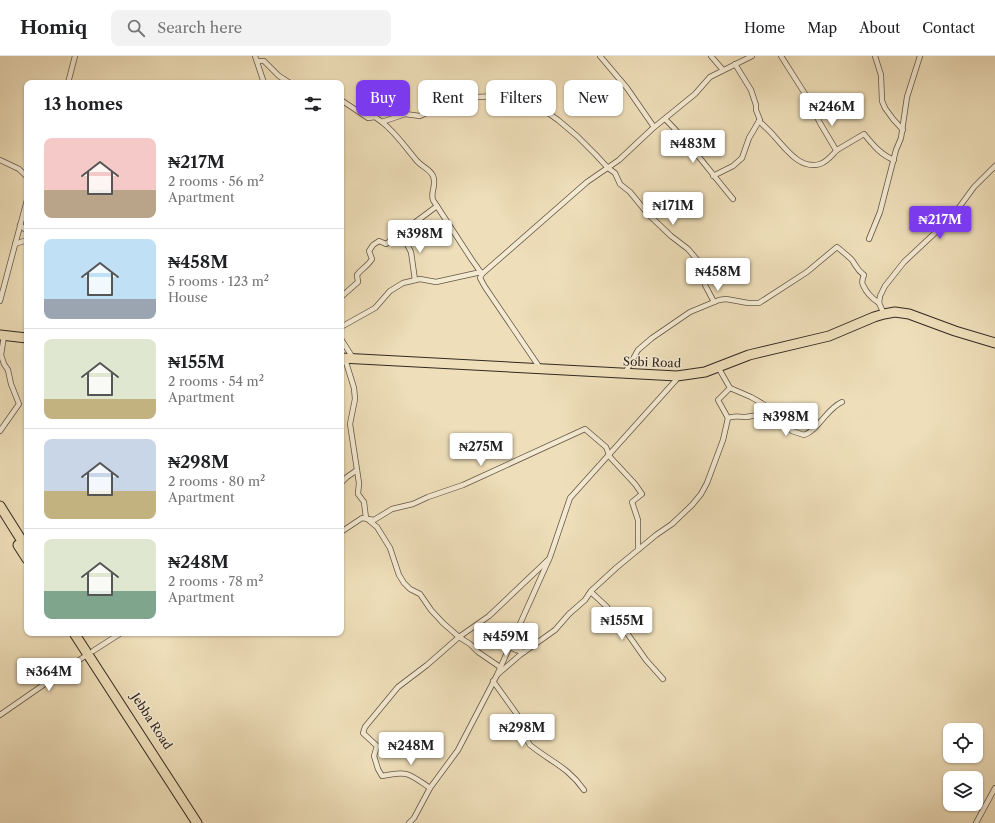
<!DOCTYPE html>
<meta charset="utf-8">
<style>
body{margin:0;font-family:"Libre Caslon Text",serif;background:#f2f2f2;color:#202124;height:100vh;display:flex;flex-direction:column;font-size:15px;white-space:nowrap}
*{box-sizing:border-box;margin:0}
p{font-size:13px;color:#757577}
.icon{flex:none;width:22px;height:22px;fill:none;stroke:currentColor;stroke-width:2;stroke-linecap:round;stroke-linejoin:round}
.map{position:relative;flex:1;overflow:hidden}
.panel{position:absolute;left:24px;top:24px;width:320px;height:556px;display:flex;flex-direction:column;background:#fff;border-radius:8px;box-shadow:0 1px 3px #0004}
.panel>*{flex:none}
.guide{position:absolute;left:356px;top:24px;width:380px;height:36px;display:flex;gap:8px}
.tools{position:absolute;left:943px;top:667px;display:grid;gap:8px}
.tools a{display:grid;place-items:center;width:40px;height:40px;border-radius:8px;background:#fff;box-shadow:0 1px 3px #0004;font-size:20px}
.price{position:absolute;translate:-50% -34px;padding:0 9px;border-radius:4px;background:#fff;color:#222;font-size:13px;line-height:26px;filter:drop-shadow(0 1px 2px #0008)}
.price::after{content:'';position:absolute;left:50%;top:24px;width:12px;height:9px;margin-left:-6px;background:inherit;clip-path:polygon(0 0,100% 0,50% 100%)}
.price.on{background:#7c3aed;color:#fff}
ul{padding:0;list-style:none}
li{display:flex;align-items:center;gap:12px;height:100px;padding:0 20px}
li+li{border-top:1px solid #e0e0e0}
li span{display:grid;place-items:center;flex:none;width:112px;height:80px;border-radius:8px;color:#555}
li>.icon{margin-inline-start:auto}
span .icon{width:48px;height:48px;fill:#fffc;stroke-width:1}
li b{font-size:17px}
h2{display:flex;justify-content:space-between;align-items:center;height:48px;padding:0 20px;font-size:17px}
.tag{padding:0 14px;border-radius:8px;background:#fff;box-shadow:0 1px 3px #0004;font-size:14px;line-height:36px}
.tag.on{background:#7c3aed;color:#fff}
header{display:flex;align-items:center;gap:24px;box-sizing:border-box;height:56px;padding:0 20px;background:#fff;border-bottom:1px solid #e0e0e0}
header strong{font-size:19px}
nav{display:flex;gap:22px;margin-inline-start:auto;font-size:14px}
.search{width:280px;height:36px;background:#f2f2f2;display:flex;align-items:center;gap:10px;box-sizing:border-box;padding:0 14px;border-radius:8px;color:#757577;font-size:15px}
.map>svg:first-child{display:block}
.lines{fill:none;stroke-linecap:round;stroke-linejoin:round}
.street-casing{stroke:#625647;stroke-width:6}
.highway-casing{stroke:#332921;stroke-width:11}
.street{stroke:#f4ead2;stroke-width:4.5}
.highway{stroke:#eedeb9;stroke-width:9}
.labels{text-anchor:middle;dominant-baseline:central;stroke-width:3;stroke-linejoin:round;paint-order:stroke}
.street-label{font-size:12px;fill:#332921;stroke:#f4ead2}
</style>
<header>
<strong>Homiq</strong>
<div class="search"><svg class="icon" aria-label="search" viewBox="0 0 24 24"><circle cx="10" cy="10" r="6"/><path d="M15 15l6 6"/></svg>Search here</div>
<nav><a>Home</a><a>Map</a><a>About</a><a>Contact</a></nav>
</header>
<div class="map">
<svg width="995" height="767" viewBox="0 0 995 767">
<rect width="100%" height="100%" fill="#eedeb9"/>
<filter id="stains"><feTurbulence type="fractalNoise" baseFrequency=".005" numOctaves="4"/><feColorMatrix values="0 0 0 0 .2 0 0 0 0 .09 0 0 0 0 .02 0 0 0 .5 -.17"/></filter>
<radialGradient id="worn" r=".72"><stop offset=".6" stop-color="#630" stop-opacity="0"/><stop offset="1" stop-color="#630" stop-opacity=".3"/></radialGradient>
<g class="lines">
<g class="street-casing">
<g id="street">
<path d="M255,0l9,27"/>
<path d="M600,0l27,32 27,39"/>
<path d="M711,0l12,14"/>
<path d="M781,0l26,41 13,26 16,27h1l27,-16c9,11 17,21 30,26"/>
<path d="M875,0l6,19 1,26 3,7 8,11 10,11"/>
<path d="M257,5h7l15,15 11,7"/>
<path d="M735,8l16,26 5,15v5l4,10 -1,1c5,5 11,10 15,15 12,13 26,34 46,28 7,-2 12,-9 17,-14"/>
<path d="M68,27l7,-27"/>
<path d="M341,44l27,18 7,-1 7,5 23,-8 15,2 8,-4 15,-2 32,-13 27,-1 23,3 6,2 27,19 19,16 19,19 12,13 7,5 5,11 10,8 18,22 23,22 17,13 11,13 3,7 3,16 9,17"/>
<path d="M665,63c25,24 45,53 68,80"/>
<path d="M382,66c14,11 24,26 35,39 5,6 13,8 16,15 4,9 -3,16 0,24l39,60 10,14"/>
<path d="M0,104l19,9 8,8"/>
<path d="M713,120l20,-10 9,-8 7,-20 10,-17"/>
<path d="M20,169l7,6"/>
<path d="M401,177l10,19 4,28"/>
<path d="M869,183l11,-27 16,-62 5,-12 6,-41 13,-41"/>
<path d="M15,188l12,-4"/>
<path d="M341,241l17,-15 -1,-7c4,-6 11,-9 15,-16l-3,-8 4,-6 6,-4 7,3 51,-38"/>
<path d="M0,245l27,-101"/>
<path d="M884,258l-5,-11 1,-7 5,-10 19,-24 48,-45 22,-30 21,-21"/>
<path d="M341,271l34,-19 15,-17 13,-8 17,-4 16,3 45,-10"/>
<path d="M341,283l12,19"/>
<path d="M345,303l9,29 1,11 -5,25 9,59 -1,11 6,8 2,16 11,9 13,21 9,27 5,8 6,6 10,5 11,16 12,13 16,14 11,7 8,8 22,15"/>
<path d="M540,312l-55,-81 -5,-9 2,-4 105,-92 32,-22 33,-31 43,-35 15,-17 42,-21"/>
<path d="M625,317l13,-23 14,-12 38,-26 29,-12 7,-1 22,4h11l48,-31 30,-25c5,4 10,8 15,13 5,7 4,9 12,15 -1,3 -3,7 -1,10 3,7 10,14 16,18"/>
<path d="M730,332l21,9 12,7 19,15 10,12 12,4c15,-5 22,-26 38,-33"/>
<path d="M728,362c8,-3 10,-1 17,-1 6,0 8,-3 13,0l6,-4 9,-1"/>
<path d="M0,375l19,-27 -8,-20 -3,-14 -4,-6 -3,-9 3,-19"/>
<path d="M341,427l6,-6 10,-7"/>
<path d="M341,476l21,-14 12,2 18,-11 21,-5 15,-7 35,-12 122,-56 21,18 4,10 25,27 7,10 -10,8 6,18v29"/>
<path d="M589,538l2,-2 16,15 9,17 11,9 19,27 17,19"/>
<path d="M509,590l7,4 8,2"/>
<path d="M93,595l28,-18"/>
<path d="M498,618l22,-19 35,-25 14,-16 16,-14 6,-9 25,-23 40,-33 16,-11 20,-19 9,-11 6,-11 16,-43 5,-22 -10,-18 12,-12 -12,-21"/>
<path d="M493,625l28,39 6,20 3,5c21,17 38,22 54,45"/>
<path d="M0,659l88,-61"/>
<path d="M430,732c-21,-14 -22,-18 -48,-12l-4,-7 -4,-13 3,-10 -14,-13 2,-6 33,-40 29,-22 32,-28 30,-21 59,-56"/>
<path d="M409,767l5,-5 16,-30 28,-38 39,-75 53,-118 20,-59 106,-118 1,-4"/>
<path d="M976,767l19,-35"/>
</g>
</g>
<g class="highway-casing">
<g id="highway">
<path d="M0,279l27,3"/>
<path d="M341,302l336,18 28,-4 44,-17 80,-19 45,-19 10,-3 11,-2 14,2 46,17 40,12"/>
<path d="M0,450l27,43"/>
<path d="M18,489l9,14"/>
<path d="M74,577l123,190"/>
</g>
</g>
<use href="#street" class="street"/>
<use href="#highway" class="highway"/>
</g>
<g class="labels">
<g class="street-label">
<text transform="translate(652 306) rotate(2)">Sobi Road</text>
<text transform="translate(152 665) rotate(57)">Jebba Road</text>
</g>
</g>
<rect width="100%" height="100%" filter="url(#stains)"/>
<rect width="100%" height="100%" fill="url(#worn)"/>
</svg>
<div class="tools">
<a><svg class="icon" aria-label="locate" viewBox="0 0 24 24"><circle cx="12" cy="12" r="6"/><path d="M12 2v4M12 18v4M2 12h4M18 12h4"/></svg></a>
<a><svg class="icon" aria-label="layers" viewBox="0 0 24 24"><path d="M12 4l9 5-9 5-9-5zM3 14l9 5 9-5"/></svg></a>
</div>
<b class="price" style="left:832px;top:71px">₦246M</b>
<b class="price" style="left:693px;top:108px">₦483M</b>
<b class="price" style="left:673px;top:170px">₦171M</b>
<b class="price on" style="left:940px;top:184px">₦217M</b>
<b class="price" style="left:420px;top:198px">₦398M</b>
<b class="price" style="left:718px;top:236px">₦458M</b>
<b class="price" style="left:786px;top:381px">₦398M</b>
<b class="price" style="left:481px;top:411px">₦275M</b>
<b class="price" style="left:622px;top:585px">₦155M</b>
<b class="price" style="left:506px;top:601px">₦459M</b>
<b class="price" style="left:49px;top:636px">₦364M</b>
<b class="price" style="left:522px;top:692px">₦298M</b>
<b class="price" style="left:411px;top:710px">₦248M</b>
<div class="guide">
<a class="tag on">Buy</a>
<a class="tag">Rent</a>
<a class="tag">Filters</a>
<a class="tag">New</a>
</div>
<section class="panel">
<h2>13 homes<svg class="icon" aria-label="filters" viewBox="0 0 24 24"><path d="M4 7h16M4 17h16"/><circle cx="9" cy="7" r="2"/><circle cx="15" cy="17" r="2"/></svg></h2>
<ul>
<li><span style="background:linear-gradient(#f6c9c9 65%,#b9a48a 0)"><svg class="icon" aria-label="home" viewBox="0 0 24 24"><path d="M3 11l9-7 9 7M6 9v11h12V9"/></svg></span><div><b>₦217M</b><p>2 rooms · 56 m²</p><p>Apartment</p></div></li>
<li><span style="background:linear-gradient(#bfe0f5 75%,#9aa5b1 0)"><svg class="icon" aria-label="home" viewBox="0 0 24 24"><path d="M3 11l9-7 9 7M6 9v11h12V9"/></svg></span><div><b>₦458M</b><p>5 rooms · 123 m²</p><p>House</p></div></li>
<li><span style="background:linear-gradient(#dfe7d0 75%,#c2b280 0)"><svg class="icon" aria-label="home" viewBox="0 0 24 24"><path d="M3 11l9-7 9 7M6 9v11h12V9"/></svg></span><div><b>₦155M</b><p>2 rooms · 54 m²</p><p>Apartment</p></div></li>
<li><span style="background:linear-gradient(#c9d6e8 65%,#c2b280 0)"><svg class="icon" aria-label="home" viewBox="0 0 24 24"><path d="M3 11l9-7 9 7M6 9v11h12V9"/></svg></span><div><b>₦298M</b><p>2 rooms · 80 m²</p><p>Apartment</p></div></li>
<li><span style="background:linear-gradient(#dfe7d0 65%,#7fa58c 0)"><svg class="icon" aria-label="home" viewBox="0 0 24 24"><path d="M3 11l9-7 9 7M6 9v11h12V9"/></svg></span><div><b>₦248M</b><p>2 rooms · 78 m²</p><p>Apartment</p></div></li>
</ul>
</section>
</div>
